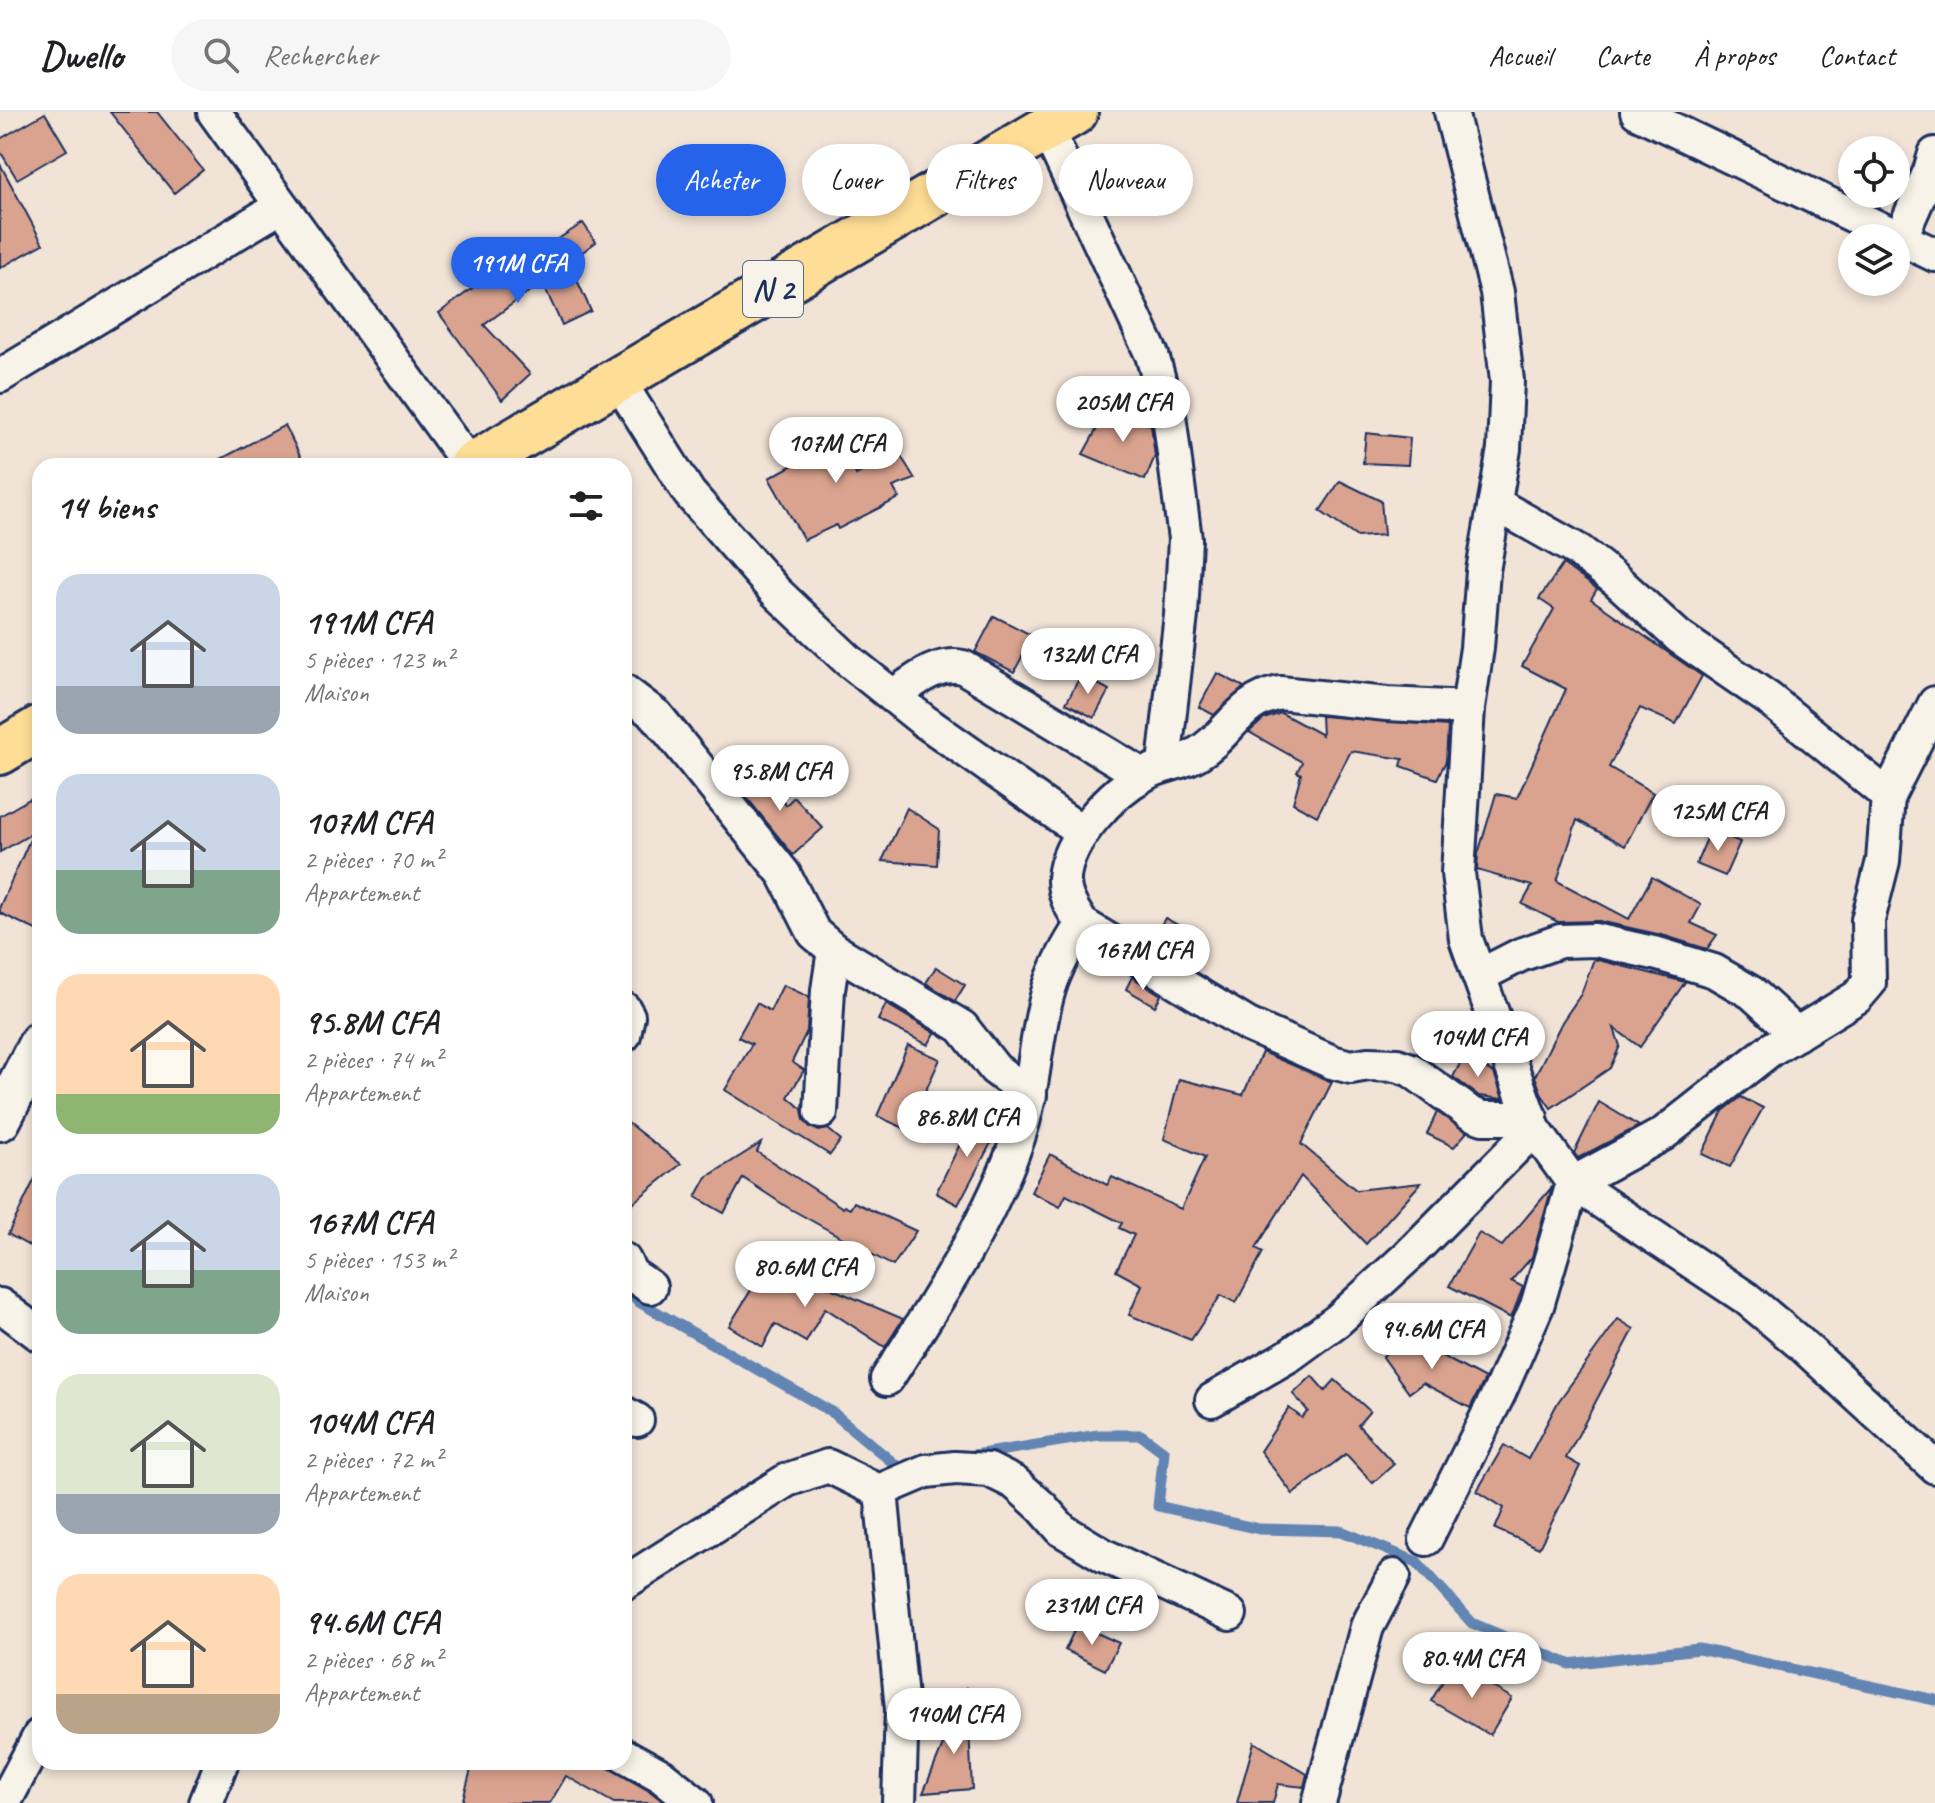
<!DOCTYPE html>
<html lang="fr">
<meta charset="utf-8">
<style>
body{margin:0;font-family:Caveat,sans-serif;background:#f6f6f6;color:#202124;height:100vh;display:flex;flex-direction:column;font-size:30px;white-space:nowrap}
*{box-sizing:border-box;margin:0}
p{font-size:26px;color:#757577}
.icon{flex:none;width:44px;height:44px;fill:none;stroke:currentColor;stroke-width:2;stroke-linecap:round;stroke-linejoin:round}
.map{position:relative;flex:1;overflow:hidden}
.drawer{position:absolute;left:32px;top:346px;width:600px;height:1312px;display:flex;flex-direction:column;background:#fff;border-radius:24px;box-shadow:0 4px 12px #0003}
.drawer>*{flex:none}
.guide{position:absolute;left:656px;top:32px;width:760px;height:72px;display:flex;gap:16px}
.tools{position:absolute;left:1838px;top:24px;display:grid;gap:16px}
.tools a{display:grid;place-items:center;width:72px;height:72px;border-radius:50%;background:#fff;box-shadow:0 4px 12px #0003;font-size:40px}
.price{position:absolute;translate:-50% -68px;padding:0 18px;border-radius:28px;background:#fff;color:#222;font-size:26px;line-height:52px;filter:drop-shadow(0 2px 4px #0008)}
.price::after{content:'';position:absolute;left:50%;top:48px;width:24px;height:18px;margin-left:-12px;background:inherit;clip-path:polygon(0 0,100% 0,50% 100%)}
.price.on{background:#2563eb;color:#fff}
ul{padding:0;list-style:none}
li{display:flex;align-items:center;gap:24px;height:200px;padding:0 24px}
li span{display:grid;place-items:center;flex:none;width:224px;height:160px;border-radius:24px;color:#555}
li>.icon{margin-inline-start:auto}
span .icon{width:96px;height:96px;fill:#fffc;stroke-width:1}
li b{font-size:34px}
h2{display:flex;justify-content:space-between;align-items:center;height:96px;padding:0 24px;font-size:34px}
.tag{padding:0 28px;border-radius:36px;background:#fff;box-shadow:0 4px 12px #0003;font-size:28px;line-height:72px}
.tag.on{background:#2563eb;color:#fff}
header{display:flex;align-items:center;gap:48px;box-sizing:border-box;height:112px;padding:0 40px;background:#fff;border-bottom:2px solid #e0e0e0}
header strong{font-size:38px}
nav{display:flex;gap:44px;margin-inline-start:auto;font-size:28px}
.search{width:560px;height:72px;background:#f6f6f6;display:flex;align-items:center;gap:20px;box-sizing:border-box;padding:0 28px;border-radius:44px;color:#757577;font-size:30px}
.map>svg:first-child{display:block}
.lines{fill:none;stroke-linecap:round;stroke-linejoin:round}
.stream{stroke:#6285b3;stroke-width:11}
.building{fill:#d9a38f;stroke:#1b2f5e;stroke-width:2}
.minor-casing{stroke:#1b2f5e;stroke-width:38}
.tertiary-casing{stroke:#1b2f5e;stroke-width:46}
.primary-casing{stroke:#1b2f5e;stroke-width:50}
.minor{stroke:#f7f3e8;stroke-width:32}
.tertiary{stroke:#f7f3e8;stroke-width:40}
.primary{stroke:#fedd96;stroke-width:44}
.labels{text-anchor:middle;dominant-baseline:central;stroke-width:6;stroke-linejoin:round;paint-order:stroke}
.shield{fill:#f7f3e8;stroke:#5d6a87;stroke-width:2}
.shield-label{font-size:32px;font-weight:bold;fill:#1b2f5e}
</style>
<header>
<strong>Dwello</strong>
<div class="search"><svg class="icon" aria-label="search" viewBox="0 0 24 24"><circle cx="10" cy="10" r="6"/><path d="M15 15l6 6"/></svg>Rechercher</div>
<nav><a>Accueil</a><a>Carte</a><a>À propos</a><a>Contact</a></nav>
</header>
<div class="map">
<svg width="1935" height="1691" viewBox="0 0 1935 1691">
<rect width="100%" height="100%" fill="#f1e3d6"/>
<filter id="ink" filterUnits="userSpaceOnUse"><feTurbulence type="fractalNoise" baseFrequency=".0125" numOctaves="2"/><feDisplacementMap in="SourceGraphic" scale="16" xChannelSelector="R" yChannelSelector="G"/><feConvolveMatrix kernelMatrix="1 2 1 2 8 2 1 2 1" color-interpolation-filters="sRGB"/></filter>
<g filter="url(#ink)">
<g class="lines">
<g class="stream">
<path d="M624,1177l15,13 193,110 71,59 5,-1"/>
<path d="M968,1344l130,-21h43l23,17 -6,54 101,23 82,2 76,31 55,61 97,41 130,-15 236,51"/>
</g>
</g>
<g class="building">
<path d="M110,0h47l46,58 -29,23z"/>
<path d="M45,1l22,37 -50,29 -17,-28v-12z"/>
<path d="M0,52l43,80 -43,24z"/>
<path d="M583,111l13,19 -27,20 22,49 -29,14 -20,-43 -58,43 46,49 -28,26 -63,-87 65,-48 4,6z"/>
<path d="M1109,295l42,18 4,31 -10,24 -62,-26z"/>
<path d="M285,313l20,41h-97z"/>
<path d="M839,314l17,49 42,-24 17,28 -22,8 6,11 -61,31 -2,-4 -32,15 -35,-62 44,-24 -6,-17z"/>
<path d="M1366,321l44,5 -2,27 -45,-2z"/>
<path d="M1340,369l41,20 3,34 -27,2 -37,-26z"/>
<path d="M1563,452l34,25 -6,10 111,77 -26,48 -36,-16 -31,59 44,26 -28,53 -48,-26 -20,61 72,38 23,-42 49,28 -10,18 26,12 -10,14 -45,-14 -63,-14 -41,1 -36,-18 10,-18 -55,-16 1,-16 18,-60 21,4 49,-109 -44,-23 32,-57 -15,-10z"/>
<path d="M994,504l39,20 -19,36 -39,-20z"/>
<path d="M1217,561l27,14 -30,28 -15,-8z"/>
<path d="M1081,563l28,15 -15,28 -28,-15z"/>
<path d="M1281,601l41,22 -1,-19 127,10 -2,35 -9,18 -36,-13 2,-7 -52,-8 -34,65 -24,-13 8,-29 -4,-2 5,-10 -53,-30 15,-13z"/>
<path d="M750,655l36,38 8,-8 29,31 -30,27 -58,-72z"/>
<path d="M40,681v139l-40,-19v-7l33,-73 -33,19v-36z"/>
<path d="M907,696l32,21 -2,36 -55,-4z"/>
<path d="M1711,717l29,13 -15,34 -29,-12z"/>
<path d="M1165,806l29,16 -15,27 -28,-17z"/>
<path d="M1594,847l91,23 -45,65 -26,-19 6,18 -10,22 -59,40 -9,-13 -7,-19 27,-54 19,-28z"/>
<path d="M936,855l29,18 -10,16 -29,-18z"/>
<path d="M1132,865l29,18 -6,11 -29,-17z"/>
<path d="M783,873l26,12 -2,34 -15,31 12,8 -16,27 14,12 2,11 6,7 9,4 9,-2 13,11 -11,15 -105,-65 27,-46 -14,-7 19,-34 13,8z"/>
<path d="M886,892l49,29 -7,12 -50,-25z"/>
<path d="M908,933l32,14 -32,71 -31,-14z"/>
<path d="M1262,940l70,30 -31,62 55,46 65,-7 -55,61 -65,-68 -45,72 7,4 -27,51 -15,-8 -30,45 -62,-25 13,-30 -26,-14 18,-36 -15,-7 3,-5 -56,-28 -6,12 -29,-15 19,-38 57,31 5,-8 69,32 24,-52 -41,-18 15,-60 64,16z"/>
<path d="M1464,944l30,17 9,26 -24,-3 -26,-19z"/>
<path d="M1741,985l22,11 -33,59 -28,-13 21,-43z"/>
<path d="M1599,990l40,24 -61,32 -4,-5z"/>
<path d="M1437,1000l30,20 -13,15 -27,-13z"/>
<path d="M974,1003l25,13 -41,77 -22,-12z"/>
<path d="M624,1008l57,44 -57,46z"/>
<path d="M761,1031l-4,9 86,56 1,-2 6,3 4,-7 62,29 -23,35 -106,-59 -44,-29 -19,35 -28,-16 11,-20z"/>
<path d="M40,1056v84l-32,-18z"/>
<path d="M1552,1075l-20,70 -21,24 12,6 -12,31 -62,-32 30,-53 23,13z"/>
<path d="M767,1152l21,13 3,-6 112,48 -18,28 -60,-39 -19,34 -31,-18 -12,23 -34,-21z"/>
<path d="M1618,1207l16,10 -68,129 14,8 -41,82 -44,-19 9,-21 -27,-17 27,-46 24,14 30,-57z"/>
<path d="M1399,1221l86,46 -15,29 -47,-25 -14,10 -26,-36z"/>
<path d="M1312,1264l13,15 10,-11 35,31 -12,14 36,39 -21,19 -27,-29 -53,40 -33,-43 29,-43 13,10 6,-7 -15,-17z"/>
<path d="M1077,1512l42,19 -14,27 -40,-20z"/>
<path d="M1453,1552l59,34 -22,37 -59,-34z"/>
<path d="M967,1575l5,102 -49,4z"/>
<path d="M1254,1630l53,32 -3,13 -26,-3 -5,19h-36z"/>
<path d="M473,1650h125l53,30 14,11h-51l-48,-27 -16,27h-88z"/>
</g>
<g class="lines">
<g class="minor-casing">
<g id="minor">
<path d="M214,0l256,354"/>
<path d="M1451,0l46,180 10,89 -3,68 -21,122 -6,77 -9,60 -10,165 8,66 13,37 55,153 39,54 173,115 55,46 134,123"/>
<path d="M1637,0l298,143"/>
<path d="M1047,17l105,226 17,60 16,124 -4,76 -17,149"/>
<path d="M1900,127l30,-68 5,-17"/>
<path d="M0,264l280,-169"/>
<path d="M618,268l71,113 87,99 72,68 76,61 158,111"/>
<path d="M1496,392l83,47 36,28 64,58 90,62 119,97"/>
<path d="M624,579l33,25 127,158 30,59 20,17 128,77 33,42 35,26"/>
<path d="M893,584c20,-14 44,-35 70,-29l179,108"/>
<path d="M1468,596l-81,-4 -107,-11c-42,8 -50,42 -83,61 -16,10 -35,10 -52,20 -33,18 -78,65 -81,104 -1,18 9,32 18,46l166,101 84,37 19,5 17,-3 29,1 14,5 59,43 13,5h48"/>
<path d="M1479,864l41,-21 40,-14 35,-1 63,14 56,17 38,22 45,41"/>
<path d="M624,897l4,7 -4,19"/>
<path d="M821,1000l7,-122 6,-40"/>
<path d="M624,1148l7,14 19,13"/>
<path d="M0,1193l40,30"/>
<path d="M887,1267c48,-75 102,-156 131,-241 17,-48 16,-100 31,-149 7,-23 20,-45 33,-65"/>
<path d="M1212,1288l78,-45 48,-35 70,-64 126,-127"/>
<path d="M624,1301l13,7"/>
<path d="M879,1379l3,10 20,208 -3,94"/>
<path d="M1426,1427l73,-146 38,-87 36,-123 90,-49 107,-84 87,-53 12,-14 -1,-63 15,-59 5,-65 47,-93"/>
<path d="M624,1471l163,-103 41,-14 51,25 47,-20 29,-3 34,2 26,13 27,24 20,23 43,26 125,58"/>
<path d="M624,1643l38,21 34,27"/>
<path d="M4,1691l36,-68"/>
<path d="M206,1691l16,-41"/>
<path d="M1319,1691l48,-176 27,-51"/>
</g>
</g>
<g class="tertiary-casing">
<path id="tertiary" d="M0,1008l40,-78"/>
</g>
<g class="primary-casing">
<g id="primary">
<path d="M471,354l604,-354"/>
<path d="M0,640l40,-24"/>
</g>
</g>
<use href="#minor" class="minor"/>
<use href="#tertiary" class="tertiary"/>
<use href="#primary" class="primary"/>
</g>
</g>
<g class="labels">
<rect class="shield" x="743" y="149" width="60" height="56" rx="6"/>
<g class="shield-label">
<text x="773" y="177">N 2</text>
</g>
</g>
</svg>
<div class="tools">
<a><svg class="icon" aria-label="locate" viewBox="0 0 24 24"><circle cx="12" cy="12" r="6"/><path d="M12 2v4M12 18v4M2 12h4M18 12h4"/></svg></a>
<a><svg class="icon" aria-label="layers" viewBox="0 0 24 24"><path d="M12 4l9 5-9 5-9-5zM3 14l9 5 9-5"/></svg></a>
</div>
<b class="price on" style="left:518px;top:193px">191M CFA</b>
<b class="price" style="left:1123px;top:332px">205M CFA</b>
<b class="price" style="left:836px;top:373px">107M CFA</b>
<b class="price" style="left:1088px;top:584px">132M CFA</b>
<b class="price" style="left:780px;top:701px">95.8M CFA</b>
<b class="price" style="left:1718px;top:741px">125M CFA</b>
<b class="price" style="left:1143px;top:880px">167M CFA</b>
<b class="price" style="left:1478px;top:967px">104M CFA</b>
<b class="price" style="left:967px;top:1047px">86.8M CFA</b>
<b class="price" style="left:805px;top:1197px">80.6M CFA</b>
<b class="price" style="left:1432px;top:1259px">94.6M CFA</b>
<b class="price" style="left:1092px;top:1535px">231M CFA</b>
<b class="price" style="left:1472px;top:1588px">80.4M CFA</b>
<b class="price" style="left:954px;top:1644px">140M CFA</b>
<div class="guide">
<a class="tag on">Acheter</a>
<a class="tag">Louer</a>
<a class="tag">Filtres</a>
<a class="tag">Nouveau</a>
</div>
<section class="drawer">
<h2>14 biens<svg class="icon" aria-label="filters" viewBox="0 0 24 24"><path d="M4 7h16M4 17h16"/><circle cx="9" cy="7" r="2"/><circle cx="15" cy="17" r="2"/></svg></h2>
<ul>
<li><span style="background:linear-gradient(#c9d6e8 70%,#9aa5b1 0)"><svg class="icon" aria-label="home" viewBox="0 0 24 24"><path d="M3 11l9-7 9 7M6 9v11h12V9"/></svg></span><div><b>191M CFA</b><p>5 pièces · 123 m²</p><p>Maison</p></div></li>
<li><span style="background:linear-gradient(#c9d6e8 60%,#7fa58c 0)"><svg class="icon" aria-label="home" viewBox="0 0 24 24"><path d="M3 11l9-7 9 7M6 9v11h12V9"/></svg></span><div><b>107M CFA</b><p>2 pièces · 70 m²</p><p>Appartement</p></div></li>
<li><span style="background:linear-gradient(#ffd9b3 75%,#8fb573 0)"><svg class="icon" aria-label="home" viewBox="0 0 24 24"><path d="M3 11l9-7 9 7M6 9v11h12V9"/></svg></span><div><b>95.8M CFA</b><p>2 pièces · 74 m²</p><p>Appartement</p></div></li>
<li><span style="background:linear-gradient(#c9d6e8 60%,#7fa58c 0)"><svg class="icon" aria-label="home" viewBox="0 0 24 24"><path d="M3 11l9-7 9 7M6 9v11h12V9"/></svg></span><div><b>167M CFA</b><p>5 pièces · 153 m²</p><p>Maison</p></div></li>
<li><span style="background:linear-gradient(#dfe7d0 75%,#9aa5b1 0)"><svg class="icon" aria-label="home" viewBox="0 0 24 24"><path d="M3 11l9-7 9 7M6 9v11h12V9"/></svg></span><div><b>104M CFA</b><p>2 pièces · 72 m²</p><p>Appartement</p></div></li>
<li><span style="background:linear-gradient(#ffd9b3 75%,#b9a48a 0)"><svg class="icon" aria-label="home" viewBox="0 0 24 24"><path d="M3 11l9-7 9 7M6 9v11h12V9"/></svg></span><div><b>94.6M CFA</b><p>2 pièces · 68 m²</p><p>Appartement</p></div></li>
</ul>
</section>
</div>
